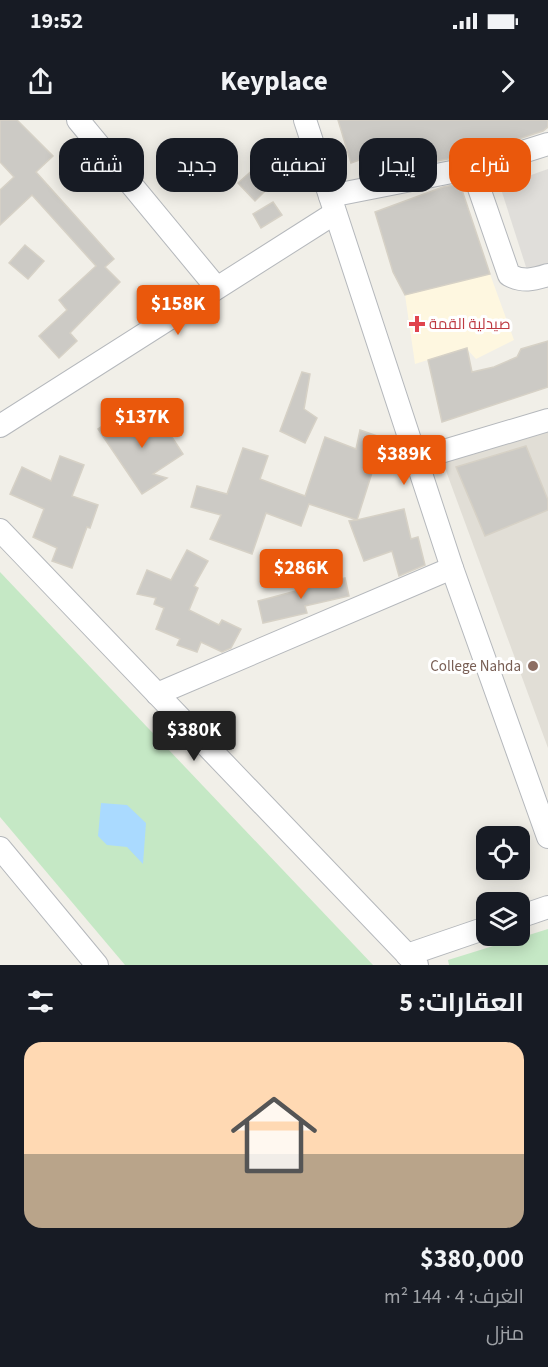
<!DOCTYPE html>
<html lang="ar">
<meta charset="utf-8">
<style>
body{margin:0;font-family:"Source Sans 3",Cairo,sans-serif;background:#20242c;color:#f1f3f6;direction:rtl;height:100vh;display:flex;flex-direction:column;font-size:22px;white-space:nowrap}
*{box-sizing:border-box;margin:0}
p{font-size:20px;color:#9ea1a6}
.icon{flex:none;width:33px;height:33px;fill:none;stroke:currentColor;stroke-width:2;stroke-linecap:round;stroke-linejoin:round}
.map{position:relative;height:845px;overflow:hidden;direction:ltr}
.panel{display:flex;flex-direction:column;background:#171b24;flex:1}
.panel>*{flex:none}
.top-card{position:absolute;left:18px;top:18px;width:513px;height:54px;direction:rtl;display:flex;gap:12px}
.tools{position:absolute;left:476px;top:706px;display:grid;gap:12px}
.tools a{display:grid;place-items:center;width:54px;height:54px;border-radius:12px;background:#171b24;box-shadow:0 3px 15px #0003;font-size:30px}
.price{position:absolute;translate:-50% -51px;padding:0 14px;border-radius:6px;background:#ea580c;color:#fff;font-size:20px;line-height:39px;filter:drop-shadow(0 2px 3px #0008)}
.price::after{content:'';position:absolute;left:50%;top:36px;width:18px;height:14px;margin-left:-9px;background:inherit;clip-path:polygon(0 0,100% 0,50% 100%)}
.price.selected{background:#222;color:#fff}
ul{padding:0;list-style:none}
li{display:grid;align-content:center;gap:12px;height:318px;padding:0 24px}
li span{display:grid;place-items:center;height:186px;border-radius:18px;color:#555}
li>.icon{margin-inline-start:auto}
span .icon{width:108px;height:108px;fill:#fffc;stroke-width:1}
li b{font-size:26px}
h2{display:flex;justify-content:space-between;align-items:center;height:72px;padding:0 24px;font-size:26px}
.pill{padding:0 21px;border-radius:18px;background:#171b24;box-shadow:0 3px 15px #0003;font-size:21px;line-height:54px}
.pill.selected{background:#ea580c;color:#fff}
.status{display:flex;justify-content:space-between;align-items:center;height:42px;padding:0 30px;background:#171b24;direction:ltr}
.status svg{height:16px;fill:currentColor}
header{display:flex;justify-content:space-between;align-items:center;height:78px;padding:0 24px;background:#171b24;font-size:27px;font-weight:700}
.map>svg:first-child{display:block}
.commercial{fill:#fef7e0}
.industrial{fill:#e0deda}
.education{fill:#e1ded6}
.green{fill:#c5e8c5}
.water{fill:#aadaff}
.building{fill:#cccac5;stroke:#d6d1c6;stroke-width:1.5}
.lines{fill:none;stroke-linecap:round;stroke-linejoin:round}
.minor-casing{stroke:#b5b8bc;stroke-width:24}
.minor{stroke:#fff;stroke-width:22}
.health-dot{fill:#e0444e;stroke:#fff;stroke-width:2}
.education-dot{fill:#8d6e63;stroke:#fff;stroke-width:2}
.labels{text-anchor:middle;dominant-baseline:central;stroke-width:6;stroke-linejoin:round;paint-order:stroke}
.health-label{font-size:15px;fill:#be3a42;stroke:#fff;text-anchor:start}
.education-label{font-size:15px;fill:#785e54;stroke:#fff;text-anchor:end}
</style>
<div class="status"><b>19:52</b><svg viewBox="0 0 49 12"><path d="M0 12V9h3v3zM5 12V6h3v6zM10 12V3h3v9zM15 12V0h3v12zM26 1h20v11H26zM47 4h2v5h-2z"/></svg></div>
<header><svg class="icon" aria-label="forward" viewBox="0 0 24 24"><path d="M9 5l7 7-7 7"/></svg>Keyplace<svg class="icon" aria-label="share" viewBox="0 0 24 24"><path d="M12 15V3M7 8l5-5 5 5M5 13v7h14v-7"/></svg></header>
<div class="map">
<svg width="548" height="845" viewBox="0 0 548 845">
<rect width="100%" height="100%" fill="#f1efe8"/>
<path class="commercial" d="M490,154l24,66 -38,19 -10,-11 -51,16 -10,-69z"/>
<path class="industrial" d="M548,49v94l-21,7 -27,-84z"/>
<path class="education" d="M548,309v319l-106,-288z"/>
<g class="green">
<path d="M0,452l373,393h-248l-125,-148z"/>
<path d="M548,809v36h-99l-1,-5z"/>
</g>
<path class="water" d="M101,683l26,2 19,18 -3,41 -16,-17 -20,-2 -9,-9z"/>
<g class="building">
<path d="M0,0h17l36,36 -17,16 78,87 -9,8 15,15 -50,51 7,8 -18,17 -20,-22 28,-26 -8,-10 37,-34 -64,-71 -32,30v-35l14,-13 -14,-15z"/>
<path d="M338,0h210v7l-5,4 -74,24 -58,11h-34l-4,-11 -22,8z"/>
<path d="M203,30l13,14 -20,22 -8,-24z"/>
<path d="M274,31l11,20 -30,30 -17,-18z"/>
<path d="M460,64l30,90 -85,21 -12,-23 -18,-60 68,-25z"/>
<path d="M273,82l9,13 -21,13 -8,-14z"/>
<path d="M25,125l19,16 -16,18 -19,-16z"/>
<path d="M548,221v46l-106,35 -14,-62 39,-12 5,24 22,-5 23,-10 4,-8z"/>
<path d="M302,252l8,2 -6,35 13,9 -12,25 -25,-12z"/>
<path d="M120,294l11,16 26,-16 26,40 -30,20 14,4 -25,16 -44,-65z"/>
<path d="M360,310l23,8 -26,82 47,-11 7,30 7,-2 7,28 -26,11 -7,-25 -28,10 -15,-40 8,-1 -48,-16 -8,22 -35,-13 -14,41 -42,-15 11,-24 -30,-8 6,-21 30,8 16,-46 25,8 -8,23 45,17 20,-59 31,12z"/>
<path d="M526,326l22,54v10l-63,26 -29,-69z"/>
<path d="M60,336l24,9 -12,31 26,9 -8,23 -3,-1 -15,41 -20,-7 5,-13 -24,-11 11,-28 -34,-15 12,-27 29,14z"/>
<path d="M187,430l21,11 -14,25 4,2 -9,22 30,15 3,-5 19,9 -10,19 -9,4 -21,-10 -4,10 -20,-7 3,-6 -24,-10 8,-21 -10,-4 2,-6 -19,-4 10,-24 24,10z"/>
<path d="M345,458l4,18 -44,10 2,7 -44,10 -5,-22z"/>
</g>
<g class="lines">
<g class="minor-casing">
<g id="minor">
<path d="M78,0l138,167"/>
<path d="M305,0l147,448 96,269"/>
<path d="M472,48l37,107c14,7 24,5 39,0"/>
<path d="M330,76l142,-28 76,-24"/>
<path d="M0,306l335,-213"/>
<path d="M417,339l131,-39"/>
<path d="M0,410l417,435"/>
<path d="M157,574l295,-126"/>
<path d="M0,728l97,117"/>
<path d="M519,797l29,-10"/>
<path d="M407,835l79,-27"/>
</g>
</g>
<use href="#minor" class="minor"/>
</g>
<path class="health-dot" d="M414 195h6v6h6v6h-6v6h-6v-6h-6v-6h6z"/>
<circle class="education-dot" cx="533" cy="546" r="6"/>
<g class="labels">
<g class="health-label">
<text x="429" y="204">صيدلية القمة</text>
</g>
<g class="education-label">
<text x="521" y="546">College Nahda</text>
</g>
</g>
</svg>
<div class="tools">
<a><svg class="icon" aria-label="locate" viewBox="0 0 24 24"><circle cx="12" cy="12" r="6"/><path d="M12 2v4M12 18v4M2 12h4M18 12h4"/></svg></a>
<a><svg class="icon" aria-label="layers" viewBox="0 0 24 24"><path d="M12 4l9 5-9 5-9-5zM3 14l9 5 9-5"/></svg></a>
</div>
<b class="price" style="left:178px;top:216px">$158K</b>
<b class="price" style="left:142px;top:329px">$137K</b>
<b class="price" style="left:404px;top:366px">$389K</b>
<b class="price" style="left:301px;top:480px">$286K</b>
<b class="price selected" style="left:194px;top:642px">$380K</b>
<div class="top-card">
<a class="pill selected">شراء</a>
<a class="pill">إيجار</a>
<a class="pill">تصفية</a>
<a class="pill">جديد</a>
<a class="pill">شقة</a>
</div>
</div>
<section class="panel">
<h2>العقارات: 5<svg class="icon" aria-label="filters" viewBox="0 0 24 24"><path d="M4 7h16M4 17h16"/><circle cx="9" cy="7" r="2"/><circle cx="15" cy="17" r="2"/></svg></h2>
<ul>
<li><span style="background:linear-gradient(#ffd9b3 60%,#b9a48a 0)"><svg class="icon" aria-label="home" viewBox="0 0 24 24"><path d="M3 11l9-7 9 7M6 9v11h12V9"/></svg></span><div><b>$380,000</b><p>الغرف: 4 · 144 m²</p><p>منزل</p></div></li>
</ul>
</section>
